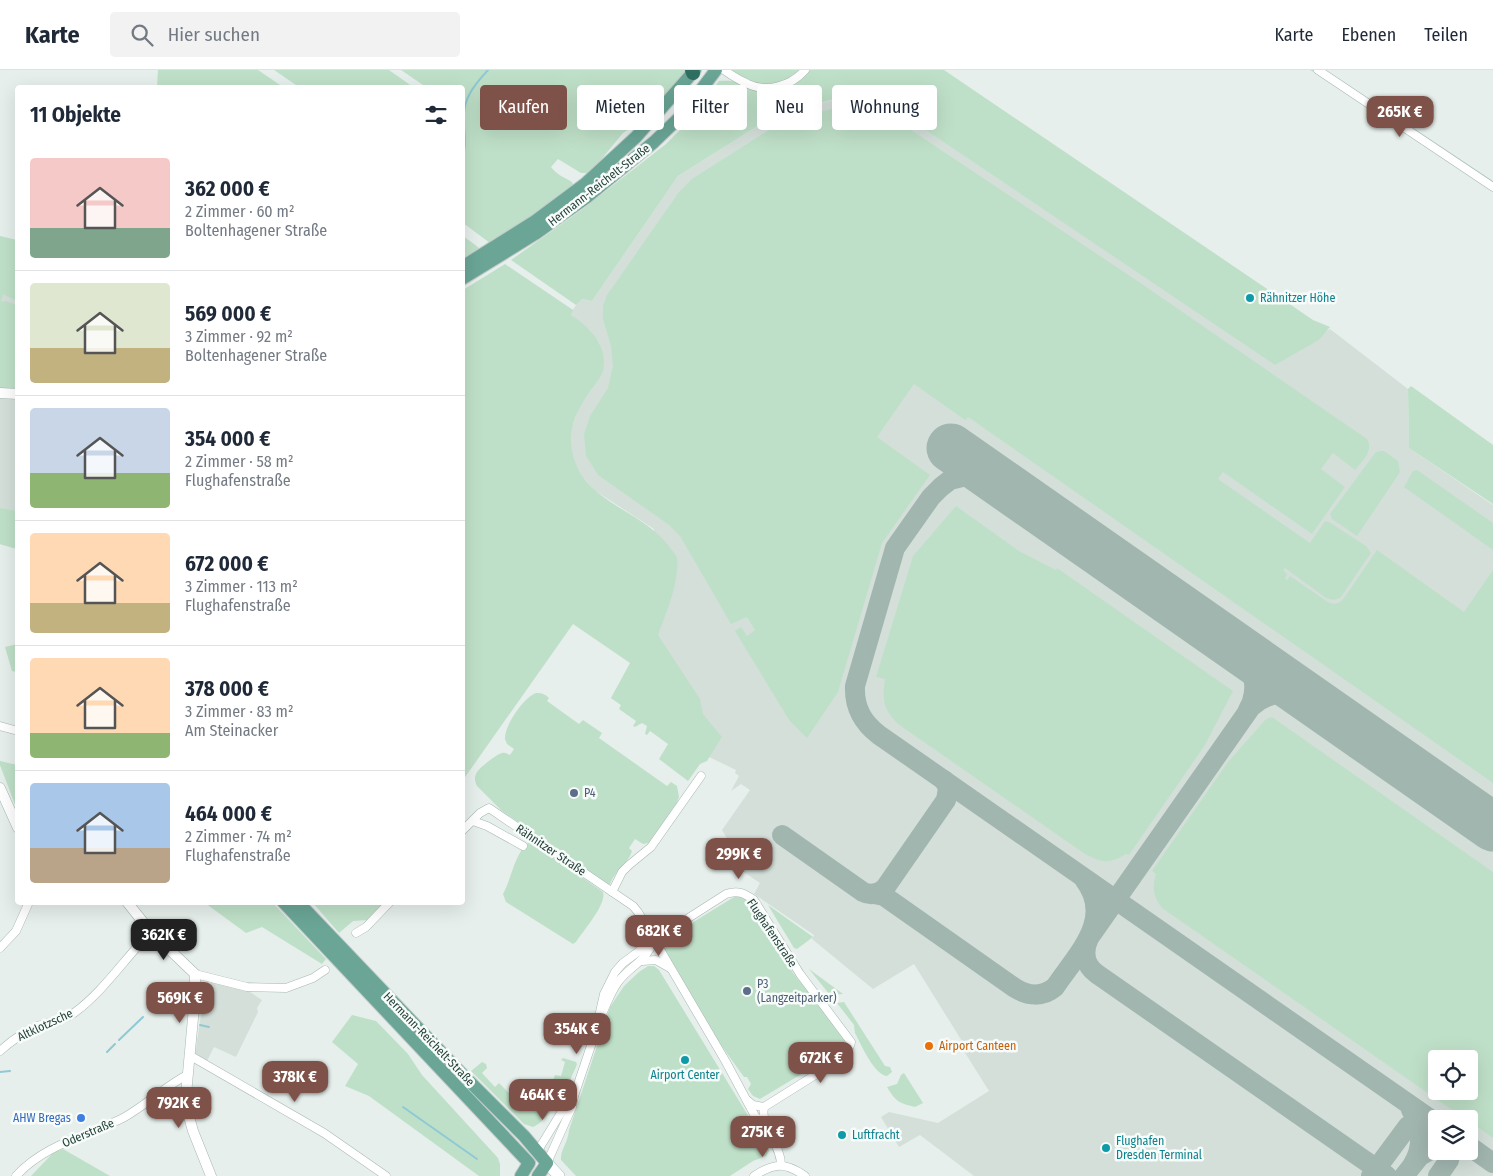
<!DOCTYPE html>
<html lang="de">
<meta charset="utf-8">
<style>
body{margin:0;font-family:"Fira Sans Condensed",sans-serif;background:#f2f2f3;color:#1f2937;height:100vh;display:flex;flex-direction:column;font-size:19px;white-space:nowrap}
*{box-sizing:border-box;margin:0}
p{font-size:16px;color:#747a83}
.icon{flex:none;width:28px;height:28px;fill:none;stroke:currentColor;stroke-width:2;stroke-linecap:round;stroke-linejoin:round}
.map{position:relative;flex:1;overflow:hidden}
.drawer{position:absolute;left:15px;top:15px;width:450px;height:820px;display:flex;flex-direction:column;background:#fff;border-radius:5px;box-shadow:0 5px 20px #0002}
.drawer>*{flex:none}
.guide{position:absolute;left:480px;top:15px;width:475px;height:45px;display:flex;gap:10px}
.buttons{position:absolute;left:1428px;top:980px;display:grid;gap:10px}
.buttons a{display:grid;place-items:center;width:50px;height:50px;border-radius:5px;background:#fff;box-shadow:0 5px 20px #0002;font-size:25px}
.price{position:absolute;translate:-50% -42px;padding:0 11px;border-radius:10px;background:#7f5249;color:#fff;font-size:16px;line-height:32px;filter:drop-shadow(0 1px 2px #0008)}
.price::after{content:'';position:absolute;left:50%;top:30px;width:15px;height:11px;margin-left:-8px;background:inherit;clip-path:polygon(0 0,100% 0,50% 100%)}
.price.active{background:#222;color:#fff}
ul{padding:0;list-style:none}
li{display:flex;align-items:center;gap:15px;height:125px;padding:0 15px}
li+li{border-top:1px solid #e0e1e3}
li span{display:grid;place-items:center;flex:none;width:140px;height:100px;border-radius:5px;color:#555}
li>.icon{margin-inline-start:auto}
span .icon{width:60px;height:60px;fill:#fffc;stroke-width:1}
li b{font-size:21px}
h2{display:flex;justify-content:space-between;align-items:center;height:60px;padding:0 15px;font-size:21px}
.chip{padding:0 18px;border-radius:5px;background:#fff;box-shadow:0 5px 20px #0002;font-size:18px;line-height:45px}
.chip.active{background:#7f5249;color:#fff}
header{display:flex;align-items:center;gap:30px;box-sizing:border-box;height:70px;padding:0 25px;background:#fff;border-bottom:1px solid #e0e1e3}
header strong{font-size:24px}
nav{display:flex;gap:28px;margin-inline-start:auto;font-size:18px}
.search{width:350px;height:45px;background:#f2f2f3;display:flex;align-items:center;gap:12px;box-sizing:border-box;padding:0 18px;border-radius:5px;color:#747a83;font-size:19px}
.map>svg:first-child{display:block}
.built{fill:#d4dfda;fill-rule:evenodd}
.green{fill:#bfe0c8;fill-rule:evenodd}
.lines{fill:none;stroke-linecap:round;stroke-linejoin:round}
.stream{stroke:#8ec9d4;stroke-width:2}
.taxiway{stroke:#a2b6b0;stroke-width:20}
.runway{stroke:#a2b6b0;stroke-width:49}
.minor-casing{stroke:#a8b8b2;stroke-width:9}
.tertiary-casing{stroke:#a8b8b2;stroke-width:11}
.secondary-casing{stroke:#a4bbb3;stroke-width:12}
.primary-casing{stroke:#c2cac8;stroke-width:14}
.motorway-casing{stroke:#c2cac8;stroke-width:15}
.minor{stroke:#fff;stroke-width:8}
.tertiary{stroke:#fff;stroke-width:10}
.secondary{stroke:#fff;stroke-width:11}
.primary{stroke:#6aa596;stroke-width:12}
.motorway{stroke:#2f6f62;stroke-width:14}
.culture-dot{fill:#0f9aa8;stroke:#f7fbf9;stroke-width:2}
.service-dot{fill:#5c6f8a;stroke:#f7fbf9;stroke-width:2}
.food-dot{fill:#e8710a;stroke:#f7fbf9;stroke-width:2}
.shop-dot{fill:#3f7fe0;stroke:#f7fbf9;stroke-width:2}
.labels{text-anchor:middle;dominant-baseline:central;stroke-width:5;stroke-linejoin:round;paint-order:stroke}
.street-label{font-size:12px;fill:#24423a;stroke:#f7fbf9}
.culture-label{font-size:12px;fill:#0d838f;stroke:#f7fbf9;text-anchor:start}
.service-label{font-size:12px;fill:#4e5e75;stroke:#f7fbf9;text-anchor:start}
.food-label{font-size:12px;fill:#c56008;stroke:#f7fbf9;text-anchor:start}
.shop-label{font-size:12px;fill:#366cbe;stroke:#f7fbf9;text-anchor:end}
</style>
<header>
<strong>Karte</strong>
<div class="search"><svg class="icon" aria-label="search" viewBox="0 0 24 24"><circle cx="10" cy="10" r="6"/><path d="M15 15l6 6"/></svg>Hier suchen</div>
<nav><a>Karte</a><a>Ebenen</a><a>Teilen</a></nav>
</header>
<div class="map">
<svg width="1493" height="1106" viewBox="0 0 1493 1106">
<rect width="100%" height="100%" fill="#e6efeb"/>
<g class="built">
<path d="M852,25l31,4 397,258 50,-28 78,60 1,59 84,57v671h-519l-54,-41 -21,12 -18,-30 8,-5 49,11 51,-32 -27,-43 3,-2 -51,-82 -41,25 -61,-50 2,-4 -60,-41 6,-11 -40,-27 9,-14 -7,-12 28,-40 -9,-6 -10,7 8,-15 -4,-3 1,-3 -27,-13 -10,2 -88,-61 34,-60 9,-109 -60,-39 -13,-15 -5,-9 -5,-16 -1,-17 9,-26 19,-27 2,-36 -10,-14 -19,-15v-3l9,-12 2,-1 10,2 86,-125 97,-61zM1436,989h33v32h-33zM1436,1049h33v32h-33z"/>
<path d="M0,208l17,4v267l-17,-5z"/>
<path d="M215,911l29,7 18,12 -5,8 1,4 -22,45 -22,-10 -7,14 -12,-6 10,-67 4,-4z"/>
</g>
<g class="green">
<path d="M158,0h100l25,17h-126z"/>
<path d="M274,0h115l24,17h-114z"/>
<path d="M401,0h285l-1,3 -27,36 -35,24 -33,40h-9l-23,-14 -7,8c6,8 13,10 21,15l1,3 -44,33 -39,25 -27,-20 -1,-135 -36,-1z"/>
<path d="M731,0h69c-24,20 -44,18 -69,0z"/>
<path d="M809,0h135l369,250 17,7 -11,13 -44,25 -385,-259c-18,-8 -29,-10 -48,-7v-2l-67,18 -97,61 -86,125 -10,-2 -6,6 -65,-45 69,-49 86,-67 18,-18 35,-45c17,-1 16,1 30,7 22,9 45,-1 60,-18z"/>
<path d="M1310,0h16l167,111v11l-170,-115z"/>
<path d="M841,36l1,2 24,-2 18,6 255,170 228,157c7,12 -4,21 -12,31l-22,-17 -12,16 24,18 -33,47 -89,-62 -5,7 92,64 15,-22 4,1 37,24 5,7 -30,44c-6,4 -9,3 -15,1l-41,-30 -2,2 4,4 -2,5 2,1 3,-4 38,26c7,3 11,2 16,-4l33,-48 87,62 29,-42v213l-525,-366 -3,3 -51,-36 -37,53 53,38 -48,68 -44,149 -31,46 -18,-18 -54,-89 6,-4 6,9 8,-6 -8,-13 -16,7 -51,-88 -11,-11 -71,-50 -12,-19 -2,-22 6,-18 18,-28 5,-22 -2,-20 -8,-27v-13l4,-11 72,-103 13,-13 86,-55z"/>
<path d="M0,166l17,4v61l-14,-7 -2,8 4,-1 12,4v85l-17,-1z"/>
<path d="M463,166l15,11 1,4 -16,10z"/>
<path d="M505,194l68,46 -2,5c18,11 38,31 32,56 -3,8 -9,15 -14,22 -16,23 -24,44 -13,71 15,40 71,49 95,85 2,2 5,6 6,9 1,3 0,9 0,12 -2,23 -11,43 -19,65l42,64 3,15 19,23 -15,24 -7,3 -12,17 -29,-22 9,-15 -18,-13 -3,4 -2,-1 2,-8 -5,-3 -7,4 -2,-1 3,-5 -17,-12 2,-4 -10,-7 19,-35 -57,-39 -110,156v-490z"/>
<path d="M1411,316l82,59v59l-84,-56 -1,-59z"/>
<path d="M1380,381h4l14,10 2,11 -43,64 -25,-17 -2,-5 46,-62z"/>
<path d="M1417,400l76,53v27l-89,-63 9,-16z"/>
<path d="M956,436l63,45 37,19 1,-2 176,123 -28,54 -76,110 -3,-1c-17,10 -24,9 -41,0l-187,-130c-15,-15 -16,-25 -13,-45l-9,-2 37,-121z"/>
<path d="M0,438l17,3v38l-17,-5z"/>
<path d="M17,574h1l-1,28 -5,-1 -7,-24z"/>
<path d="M536,623c6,0 9,1 13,5l-2,3 32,23 4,-4 19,13 -3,5 68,48 4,-4 6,4 2,11 -3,8 -27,38 -6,1 -8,-5 -6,9 3,3c-3,12 -17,19 -22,33l-2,1 -106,-74 -25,-25c-2,-4 -3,-8 -1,-12 1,-5 21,-20 26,-21 4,-1 5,1 8,2l4,-6 -7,-5 -2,-5c-1,-13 19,-42 31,-46z"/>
<path d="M1272,647l221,155v266l-24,-17v-2h-4l-303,-211c-9,-11 -10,-21 -6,-34l-4,-3 76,-109 38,-43zM1436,989h33v32h-33z"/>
<path d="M0,691l17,4v45l-17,-45z"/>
<path d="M529,772l5,1 69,49c4,12 -20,39 -27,50l-3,2 -67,-42 -3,-8c9,-16 11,-40 26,-52z"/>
<path d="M734,827h6l10,5 43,71 41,50 10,15 2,6 -1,4 -85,51 -7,-3 -5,-7 3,-5 -4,-7h-3l-31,-43 -52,-89v-3z"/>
<path d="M205,833h68l53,56 -4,5 -60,-37 -16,6z"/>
<path d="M313,833h71l-17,17 -14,1 -14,12z"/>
<path d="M768,835l45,32 -16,12 -3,-1z"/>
<path d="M648,896h6l5,4 93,152 10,11 7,18 -3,5 -13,5 -23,15h-154l-15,-16c-1,-10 7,-17 8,-30l41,-123 14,-21 15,-14z"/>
<path d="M809,899l34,25 -13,1z"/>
<path d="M844,932l41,64 5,1 2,5 -5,4c-13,-1 -26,-32 -32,-43l-1,-8 -17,-22z"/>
<path d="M352,945l24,6 32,33 14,21 76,83 2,6v12h-21l-110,-80 -24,-10 13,-22 -26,-22z"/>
<path d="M563,988l13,4 1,2c-6,17 -28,57 -44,63l-9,-3 -53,-53 11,-9 4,2 1,4 -5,5 13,14 4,-4 15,15 19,7 18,-18 4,-12 6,1 4,-14 -4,-2z"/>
<path d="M904,1003l19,30 -8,4c-16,-4 -19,-5 -28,-20l10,-3 4,-9z"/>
<path d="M63,1079l47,27h-79l22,-23z"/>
</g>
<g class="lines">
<g class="stream">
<path d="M462,90c5,-17 2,-23 2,-39 -2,-21 10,-36 24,-51"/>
<path d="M200,955l9,2"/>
<path d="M119,970l24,-23"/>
<path d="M107,982l8,-8"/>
<path d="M0,1002l10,-1"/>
<path d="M403,1037l74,52"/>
</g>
<g class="taxiway">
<path d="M1007,418l-18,-10 -19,-3 -20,5 -9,7 -10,10 -36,51 -40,138c-1,21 7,36 24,49l557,388"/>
<path d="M1235,577c19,14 25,43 13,63"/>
<path d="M1311,630c-20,-12 -43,-8 -60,7l-162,231c-6,13 -5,27 8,36l290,202"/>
<path d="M782,765l81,57c8,4 15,2 22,-4l61,-88 2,-12 -4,-8"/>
<path d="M874,824l10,2 131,92c13,8 27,10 40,-1 22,-33 60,-68 29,-108"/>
<path d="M1411,1040c12,16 12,37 2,54"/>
<path d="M1469,1076l24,17"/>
<path d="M1371,1106l37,-50c9,-5 19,-7 28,-2"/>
<path d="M1404,1106l16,-20 16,-9"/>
<path d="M1438,1106l11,-16 2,-9"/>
</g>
<path class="runway" d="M951,378l542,379"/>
<g class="minor-casing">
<g id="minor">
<path d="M724,0c7,5 15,10 24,14 19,9 43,2 57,-14"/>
<path d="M1318,0l175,117"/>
<path d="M0,656l18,5"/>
<path d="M473,751l14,5 36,20"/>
<path d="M462,761l18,-18 9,-5 144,98 5,6 88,150 29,54 11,11"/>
<path d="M612,822l10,-20 7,-7 22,-18 50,-71"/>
<path d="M356,863l10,-6 24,-25"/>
<path d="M0,878l16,-17 13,-29"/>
<path d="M642,891l14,-1 14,8"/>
<path d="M195,904l52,13 39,1 27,-10 12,-8"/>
<path d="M602,944c5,-11 9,-22 16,-32 13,-17 28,-20 36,-42"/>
<path d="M596,960l8,-36 11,-22 8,-9 31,-23 72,-46c12,-4 18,-1 28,6l46,74 51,68 -4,13 -83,52 -11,-2 -6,-5"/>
<path d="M0,981c11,-10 24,-19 38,-25 12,-5 26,-5 36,-13 30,-22 51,-55 77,-81"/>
<path d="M189,985l135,78 62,43"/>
<path d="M764,1037c-4,21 17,37 17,58"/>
<path d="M537,1082l30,-49 7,-7"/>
<path d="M547,1093l25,-56 2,-11 24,-71"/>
<path d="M16,1106c28,-31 70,-40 107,-58 22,-12 41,-31 64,-43"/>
<path d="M754,1106c20,-13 31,-14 51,0"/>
</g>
</g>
<g class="tertiary-casing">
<g id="tertiary">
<path d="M0,323l18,1"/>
<path d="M0,718l18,40"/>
<path d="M127,832l24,30 44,42v22l-9,99 2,18 5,18 18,45"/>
</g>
</g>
<g class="secondary-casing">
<path id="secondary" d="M547,1093l12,13"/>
</g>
<g class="primary-casing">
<g id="primary">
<path d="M462,197l73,-46 51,-38 50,-46 59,-67"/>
<path d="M462,209l73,-45 52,-37 67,-55 28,-27 34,-45"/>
<path d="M283,832l246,261 -8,13"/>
<path d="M298,832l165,173 61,61 23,27 -9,13"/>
</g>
</g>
<g class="motorway-casing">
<path id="motorway" d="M692,0l1,3"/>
</g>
<use href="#minor" class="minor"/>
<use href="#tertiary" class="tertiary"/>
<use href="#secondary" class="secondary"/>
<use href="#primary" class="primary"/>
<use href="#motorway" class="motorway"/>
</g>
<g class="culture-dot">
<circle cx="1250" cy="228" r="5"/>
<circle cx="685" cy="990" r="5"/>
<circle cx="842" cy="1065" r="5"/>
<circle cx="1106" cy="1078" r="5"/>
</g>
<g class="service-dot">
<circle cx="574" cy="723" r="5"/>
<circle cx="747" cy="921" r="5"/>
</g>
<circle class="food-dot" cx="929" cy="976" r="5"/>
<circle class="shop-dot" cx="81" cy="1048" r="5"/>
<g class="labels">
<g class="street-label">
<text transform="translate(599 115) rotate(-38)">Hermann-Reichelt-Straße</text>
<text transform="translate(551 780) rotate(34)">Rähnitzer Straße</text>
<text transform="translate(772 863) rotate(56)">Flughafenstraße</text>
<text transform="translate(45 955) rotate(-25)">Altklotzsche</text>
<text transform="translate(429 969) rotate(46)">Hermann-Reichelt-Straße</text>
<text transform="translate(88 1063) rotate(-23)">Oderstraße</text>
</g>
<g class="culture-label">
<text x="1260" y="228">Rähnitzer Höhe</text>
<text x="685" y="1005" text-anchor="middle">Airport Center</text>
<text x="852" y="1065">Luftfracht</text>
<text x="1116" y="1071">Flughafen<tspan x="1116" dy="14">Dresden Terminal</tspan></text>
</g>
<g class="service-label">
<text x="584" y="723">P4</text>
<text x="757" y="914">P3<tspan x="757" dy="14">(Langzeitparker)</tspan></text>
</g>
<g class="food-label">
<text x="939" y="976">Airport Canteen</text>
</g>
<g class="shop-label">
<text x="71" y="1048">AHW Bregas</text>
</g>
</g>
</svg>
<div class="buttons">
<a><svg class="icon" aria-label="locate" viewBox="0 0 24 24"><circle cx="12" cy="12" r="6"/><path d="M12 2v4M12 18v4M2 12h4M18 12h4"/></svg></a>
<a><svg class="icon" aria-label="layers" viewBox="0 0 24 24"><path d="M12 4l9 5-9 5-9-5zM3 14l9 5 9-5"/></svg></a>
</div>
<b class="price" style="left:1400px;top:68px">265K €</b>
<b class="price" style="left:739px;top:810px">299K €</b>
<b class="price" style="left:659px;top:887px">682K €</b>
<b class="price active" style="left:164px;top:891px">362K €</b>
<b class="price" style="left:180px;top:954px">569K €</b>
<b class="price" style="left:577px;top:985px">354K €</b>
<b class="price" style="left:821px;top:1014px">672K €</b>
<b class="price" style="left:295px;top:1033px">378K €</b>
<b class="price" style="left:543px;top:1051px">464K €</b>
<b class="price" style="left:179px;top:1059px">792K €</b>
<b class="price" style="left:763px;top:1088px">275K €</b>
<div class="guide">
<a class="chip active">Kaufen</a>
<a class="chip">Mieten</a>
<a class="chip">Filter</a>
<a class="chip">Neu</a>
<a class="chip">Wohnung</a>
</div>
<section class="drawer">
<h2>11 Objekte<svg class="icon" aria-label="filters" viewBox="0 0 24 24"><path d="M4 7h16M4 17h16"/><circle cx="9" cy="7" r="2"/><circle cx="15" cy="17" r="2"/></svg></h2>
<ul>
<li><span style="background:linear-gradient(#f6c9c9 70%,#7fa58c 0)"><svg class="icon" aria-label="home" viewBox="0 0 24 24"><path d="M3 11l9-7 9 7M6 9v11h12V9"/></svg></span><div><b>362 000 €</b><p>2 Zimmer · 60 m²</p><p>Boltenhagener Straße</p></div></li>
<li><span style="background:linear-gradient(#dfe7d0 65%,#c2b280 0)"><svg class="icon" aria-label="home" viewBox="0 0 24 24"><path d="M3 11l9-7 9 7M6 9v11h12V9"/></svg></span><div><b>569 000 €</b><p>3 Zimmer · 92 m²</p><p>Boltenhagener Straße</p></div></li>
<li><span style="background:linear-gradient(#c9d6e8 65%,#8fb573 0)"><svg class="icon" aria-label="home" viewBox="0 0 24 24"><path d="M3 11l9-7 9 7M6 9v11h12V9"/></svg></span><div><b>354 000 €</b><p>2 Zimmer · 58 m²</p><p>Flughafenstraße</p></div></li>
<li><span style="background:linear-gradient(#ffd9b3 70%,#c2b280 0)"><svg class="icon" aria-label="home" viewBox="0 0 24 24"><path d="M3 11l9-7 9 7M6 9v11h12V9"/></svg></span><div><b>672 000 €</b><p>3 Zimmer · 113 m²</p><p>Flughafenstraße</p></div></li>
<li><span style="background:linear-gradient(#ffd9b3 75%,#8fb573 0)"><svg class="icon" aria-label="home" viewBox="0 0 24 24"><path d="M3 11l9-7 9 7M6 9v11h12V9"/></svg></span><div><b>378 000 €</b><p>3 Zimmer · 83 m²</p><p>Am Steinacker</p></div></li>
<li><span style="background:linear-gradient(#a9c7e8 65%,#b9a48a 0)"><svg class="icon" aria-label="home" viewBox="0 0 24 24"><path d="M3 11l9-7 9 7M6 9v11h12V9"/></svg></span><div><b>464 000 €</b><p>2 Zimmer · 74 m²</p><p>Flughafenstraße</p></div></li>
</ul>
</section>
</div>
